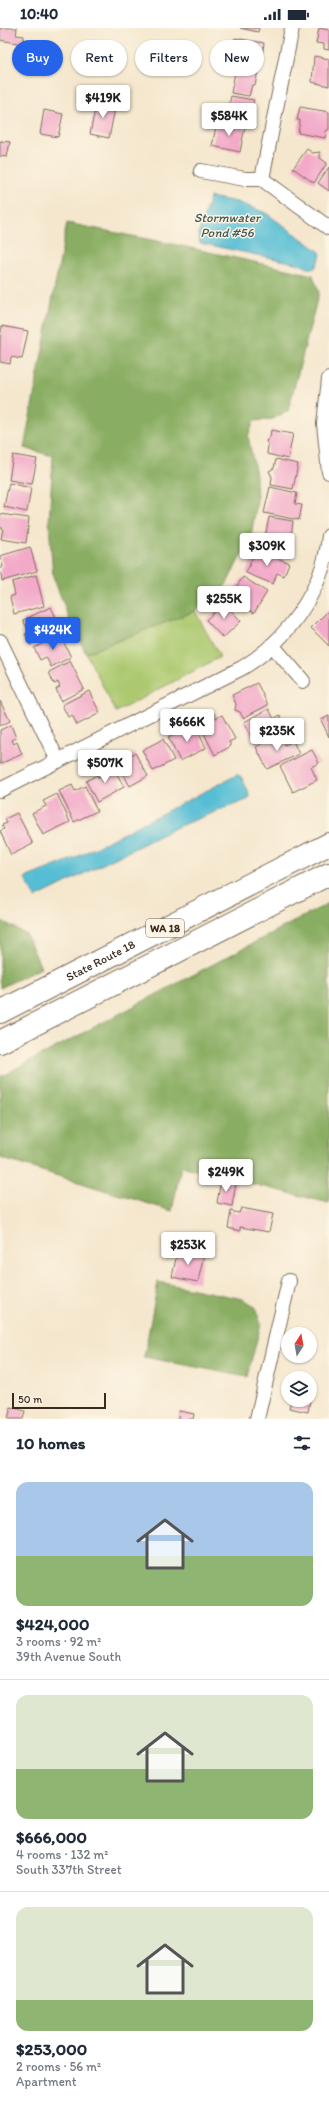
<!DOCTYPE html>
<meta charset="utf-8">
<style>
body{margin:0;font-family:Itim,sans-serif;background:#f2f2f3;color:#1f2937;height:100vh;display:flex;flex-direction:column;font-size:15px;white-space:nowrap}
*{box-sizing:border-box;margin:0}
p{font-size:13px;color:#747a83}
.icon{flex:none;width:22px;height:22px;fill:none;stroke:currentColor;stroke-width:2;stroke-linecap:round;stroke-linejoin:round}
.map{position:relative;height:1391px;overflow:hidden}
.drawer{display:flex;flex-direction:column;background:#fff;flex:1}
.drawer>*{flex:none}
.top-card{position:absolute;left:12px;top:12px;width:305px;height:36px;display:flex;gap:8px}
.needle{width:26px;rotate:11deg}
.buttons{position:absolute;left:281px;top:1299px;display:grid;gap:8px}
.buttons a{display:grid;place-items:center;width:36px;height:36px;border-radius:50%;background:#fff;box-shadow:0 1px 3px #0004;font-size:20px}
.scale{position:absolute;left:12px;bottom:10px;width:94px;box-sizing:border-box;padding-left:4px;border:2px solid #3b2a1e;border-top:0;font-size:11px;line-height:14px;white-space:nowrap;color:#3b2a1e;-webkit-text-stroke:3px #fcf5e5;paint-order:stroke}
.price{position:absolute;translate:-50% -34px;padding:0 9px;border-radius:4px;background:#fff;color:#222;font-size:13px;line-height:26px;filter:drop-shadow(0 1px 2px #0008)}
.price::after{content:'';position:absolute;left:50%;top:24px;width:12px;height:9px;margin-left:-6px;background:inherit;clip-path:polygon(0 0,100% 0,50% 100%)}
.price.on{background:#2563eb;color:#fff}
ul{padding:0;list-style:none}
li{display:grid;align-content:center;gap:8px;height:212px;padding:0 16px}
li+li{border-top:1px solid #e0e1e3}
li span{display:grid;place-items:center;height:124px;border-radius:12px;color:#555}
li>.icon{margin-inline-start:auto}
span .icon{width:72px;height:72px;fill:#fffc;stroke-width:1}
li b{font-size:17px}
h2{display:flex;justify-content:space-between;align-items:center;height:48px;padding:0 16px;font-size:17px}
.chip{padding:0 14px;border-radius:18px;background:#fff;box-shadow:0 1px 3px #0004;font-size:14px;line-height:36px}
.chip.on{background:#2563eb;color:#fff}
.status{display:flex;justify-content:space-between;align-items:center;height:28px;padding:0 20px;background:#fff;direction:ltr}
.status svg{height:11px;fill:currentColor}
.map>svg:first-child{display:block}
.green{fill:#acc96f;stroke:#747a46}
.forest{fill:#89ad62;stroke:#626c40}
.water{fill:#56bed4;stroke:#487479}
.building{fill:#f3aac9}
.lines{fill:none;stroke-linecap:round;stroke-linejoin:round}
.street-casing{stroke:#7c6c5c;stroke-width:16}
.highway-casing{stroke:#7c6c5c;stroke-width:24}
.street{stroke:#fff;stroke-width:14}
.highway{stroke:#fff;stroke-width:22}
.labels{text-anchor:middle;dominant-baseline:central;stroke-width:3;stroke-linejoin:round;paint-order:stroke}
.shield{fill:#fcf5e5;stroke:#75675a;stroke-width:1}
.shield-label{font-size:11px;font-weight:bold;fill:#3b2a1e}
.street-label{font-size:12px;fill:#3b2a1e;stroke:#fcf5e5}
.water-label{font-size:13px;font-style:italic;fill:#435655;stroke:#fcf5e5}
</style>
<div class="status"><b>10:40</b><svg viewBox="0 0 49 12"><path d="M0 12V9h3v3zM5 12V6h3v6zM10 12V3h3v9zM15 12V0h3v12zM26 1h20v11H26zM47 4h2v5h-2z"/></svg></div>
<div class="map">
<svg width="329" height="1391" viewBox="0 0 329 1391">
<rect width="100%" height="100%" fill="#fcf5e5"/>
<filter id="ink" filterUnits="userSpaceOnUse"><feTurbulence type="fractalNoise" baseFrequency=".025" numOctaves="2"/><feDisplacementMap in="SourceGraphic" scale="8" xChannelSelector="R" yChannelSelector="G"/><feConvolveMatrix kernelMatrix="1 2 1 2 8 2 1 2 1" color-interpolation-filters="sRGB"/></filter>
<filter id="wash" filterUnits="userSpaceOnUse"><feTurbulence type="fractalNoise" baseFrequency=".012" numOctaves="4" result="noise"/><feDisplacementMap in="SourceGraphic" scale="16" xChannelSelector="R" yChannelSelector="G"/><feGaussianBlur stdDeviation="0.9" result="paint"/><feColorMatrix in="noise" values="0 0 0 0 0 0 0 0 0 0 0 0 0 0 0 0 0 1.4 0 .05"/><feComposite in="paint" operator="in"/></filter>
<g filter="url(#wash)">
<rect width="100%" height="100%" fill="#f5e7ce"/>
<path class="green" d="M195,583l25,46 -104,55 -30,-59z"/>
<g class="forest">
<path d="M67,195l110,22 136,30 6,17 -31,119 -15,8 -19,2 -6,15 8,39 1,26 -6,35 -25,49 -31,26 -109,42 -15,-29 -18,-48 -4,-53 4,-67 -29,-8z"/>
<path d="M329,875v300l-148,-37 -9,45 -172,-53v-81z"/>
<path d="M0,892l26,14 15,34 -41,20z"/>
<path d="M158,1254l85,17 12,7 6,18 -14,53 -103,-20z"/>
</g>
<g class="water">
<path d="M210,169l27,5 29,11 54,39 1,3 -6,13h-7l-8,-4 -100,-21 -1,-11z"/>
<path d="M237,747l4,1 9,20 -1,3 -70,27 -144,72 -10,-20 50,-20z"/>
</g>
<g id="blocks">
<g class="building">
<path d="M0,0h17l-1,7 8,1 -1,8 -23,-4z"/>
<path d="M240,0h19l-1,4z"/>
<path d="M319,0l10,2v20l-5,-1v-5l-8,-1z"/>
<path d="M235,10l29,5 -2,14 -5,-1 -3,11 -24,-5z"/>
<path d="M314,28l15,3v27l-17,-4z"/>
<path d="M236,39l22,4 -3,14h-3l-3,11 -18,-3z"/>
<path d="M231,68l23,4 -8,24 -20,-4z"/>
<path d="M97,72l19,4 -7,34 -19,-4z"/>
<path d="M300,79l29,5v17l-3,2 -1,7 -27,-5 2,-13h-3z"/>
<path d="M44,82l19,4 -5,23 -18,-3z"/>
<path d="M217,94l28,5 -5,25 -28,-6z"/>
<path d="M0,113l10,1 -3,15 -7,-1z"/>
<path d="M307,121l6,4 7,-1v6l7,5 -13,20 -21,-15z"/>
<path d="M329,139v24l-11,-8z"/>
<path d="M2,298l26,5 -6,28 -11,-2 -1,7 -10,-2v-24z"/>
<path d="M271,402l22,4 -5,25 -21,-5 1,-9 -2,-4 4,-4z"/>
<path d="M13,427l24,4 -5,25 -23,-4z"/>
<path d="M276,431l22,5 -5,25 -22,-4 1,-8 -3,-6 5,-3z"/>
<path d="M9,455l22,5 -4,24 -23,-5z"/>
<path d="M270,459l27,6 -2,11 7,1 -3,15 -35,-7z"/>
<path d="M0,486l29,4 -3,25 -25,-4 2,-11h-3z"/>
<path d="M269,489l24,4 -4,32 -26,-5z"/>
<path d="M30,519l7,24 -35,10 -2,-13 3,-1 -3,-11z"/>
<path d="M256,521l33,14 -5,13 -7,-3 -4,11 -27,-11z"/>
<path d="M36,547l8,31 -30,8 -4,-17 5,-2 -3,-13z"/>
<path d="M243,549l24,15 -13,21 -25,-15z"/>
<path d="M224,575l17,18 -18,17 -17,-18z"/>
<path d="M51,579l11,23 -32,15 -5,-11 4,-2 -6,-12z"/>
<path d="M329,582v36l-18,-18z"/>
<path d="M60,607l11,22 -20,10 -5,-10 -6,3 -6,-12z"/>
<path d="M70,633l14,28 -23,12 -5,-12 4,-2 -2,-5 -4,2 -5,-12z"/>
<path d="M257,655l11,22 -25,13 -3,-6 -5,-2 1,-6 -4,-9z"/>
<path d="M89,663l11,22 -23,12 -5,-10 -4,2 -6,-12z"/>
<path d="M0,673l10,20 -10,5z"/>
<path d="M269,681l5,10 6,-4 6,13 -31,16 -11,-22z"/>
<path d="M214,685l2,5 6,-3 13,24 -6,3 2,4 -16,9 -17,-33z"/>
<path d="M329,688v21l-8,-17z"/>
<path d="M11,697l5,13 -4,2 2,4 3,-2 5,12 -22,10v-34z"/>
<path d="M196,699l10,21 -26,13 -12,-24 18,-8 1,3z"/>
<path d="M280,707l5,10 8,-4 6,13 -32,15 -11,-22z"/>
<path d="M163,711l11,21 -21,11 -11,-21z"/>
<path d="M312,722l7,13 -8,4 6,13 -24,12 -13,-26z"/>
<path d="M135,725l13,23 -18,10 -9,-16 6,-3 -4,-8z"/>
<path d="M112,737l12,22 -27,15 -11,-21 11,-6 1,3 5,-2 -3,-5z"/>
<path d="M72,757l3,6 10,-5 12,25 -23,11 -15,-31z"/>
<path d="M57,766l13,28 -27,13 -11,-22 14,-7 -3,-5z"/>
<path d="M17,785l16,31 -22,11 -11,-24 4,-2 -2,-4 5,-2 -2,-4z"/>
<path d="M221,1152l15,3 -4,23 -15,-3z"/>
<path d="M241,1180l32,6 -4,18 -29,-5v4l-12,-3 3,-17 8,2z"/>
<path d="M178,1221l26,5 -6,28 -26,-5z"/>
<path d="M310,1353l4,1 -3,16h-1z"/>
<path d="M291,1372h19l-2,12 -19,-4z"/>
<path d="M11,1379l14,4 -2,8h-15z"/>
<path d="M179,1383l15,3 -1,5h-15z"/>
</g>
</g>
</g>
<g filter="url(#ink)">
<use href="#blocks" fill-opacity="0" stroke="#7c6c5c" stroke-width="1"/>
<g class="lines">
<g class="street-casing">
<g id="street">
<path d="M201,143l44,8h17l67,49"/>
<path d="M262,151l30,-151"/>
<path d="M329,351l-5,45 5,48"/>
<path d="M0,613l58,120"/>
<path d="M272,617l31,36"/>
<path d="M0,762l242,-122c45,-27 82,-79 87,-132"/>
<path d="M257,1391l32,-138"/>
</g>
</g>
<g class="highway-casing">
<g id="highway">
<path id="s1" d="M0,984l329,-168"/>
<path d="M0,1014l329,-168"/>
</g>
</g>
<use href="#street" class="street"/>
<use href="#highway" class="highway"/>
</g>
</g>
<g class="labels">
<rect class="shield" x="146" y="891" width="38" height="18" rx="3"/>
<g class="shield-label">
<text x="165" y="900">WA 18</text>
</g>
<g class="street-label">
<text stroke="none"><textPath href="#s1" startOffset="113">State Route 18</textPath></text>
</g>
<g class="water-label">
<text x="227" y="189">Stormwater<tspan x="227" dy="15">Pond #56</tspan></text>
</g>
</g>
</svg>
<div class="buttons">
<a><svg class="needle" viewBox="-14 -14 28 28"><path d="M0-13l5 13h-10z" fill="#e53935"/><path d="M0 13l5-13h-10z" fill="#747a83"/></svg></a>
<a><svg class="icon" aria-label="layers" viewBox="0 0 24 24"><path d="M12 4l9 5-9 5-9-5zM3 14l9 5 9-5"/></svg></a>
</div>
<div class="scale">50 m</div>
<b class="price" style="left:103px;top:91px">$419K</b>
<b class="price" style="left:229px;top:109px">$584K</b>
<b class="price" style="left:267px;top:539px">$309K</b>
<b class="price" style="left:224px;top:592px">$255K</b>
<b class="price on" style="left:53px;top:623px">$424K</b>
<b class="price" style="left:187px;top:715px">$666K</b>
<b class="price" style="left:277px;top:724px">$235K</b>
<b class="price" style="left:105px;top:756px">$507K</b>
<b class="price" style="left:226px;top:1165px">$249K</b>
<b class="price" style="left:188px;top:1238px">$253K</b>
<div class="top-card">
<a class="chip on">Buy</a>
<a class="chip">Rent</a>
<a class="chip">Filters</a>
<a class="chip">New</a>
</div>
</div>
<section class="drawer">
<h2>10 homes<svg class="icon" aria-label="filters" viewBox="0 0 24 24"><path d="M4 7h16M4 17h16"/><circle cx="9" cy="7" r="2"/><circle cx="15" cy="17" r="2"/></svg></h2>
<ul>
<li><span style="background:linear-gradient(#a9c7e8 60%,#8fb573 0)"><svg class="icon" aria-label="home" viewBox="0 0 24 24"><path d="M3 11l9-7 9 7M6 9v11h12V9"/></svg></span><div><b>$424,000</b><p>3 rooms · 92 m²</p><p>39th Avenue South</p></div></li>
<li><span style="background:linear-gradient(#dfe7d0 60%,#8fb573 0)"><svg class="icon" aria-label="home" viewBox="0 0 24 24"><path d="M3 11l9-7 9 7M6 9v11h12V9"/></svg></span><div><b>$666,000</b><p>4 rooms · 132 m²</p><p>South 337th Street</p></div></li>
<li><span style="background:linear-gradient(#dfe7d0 75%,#8fb573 0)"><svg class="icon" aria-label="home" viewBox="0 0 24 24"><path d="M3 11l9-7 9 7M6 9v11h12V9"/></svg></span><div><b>$253,000</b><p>2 rooms · 56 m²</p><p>Apartment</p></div></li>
</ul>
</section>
